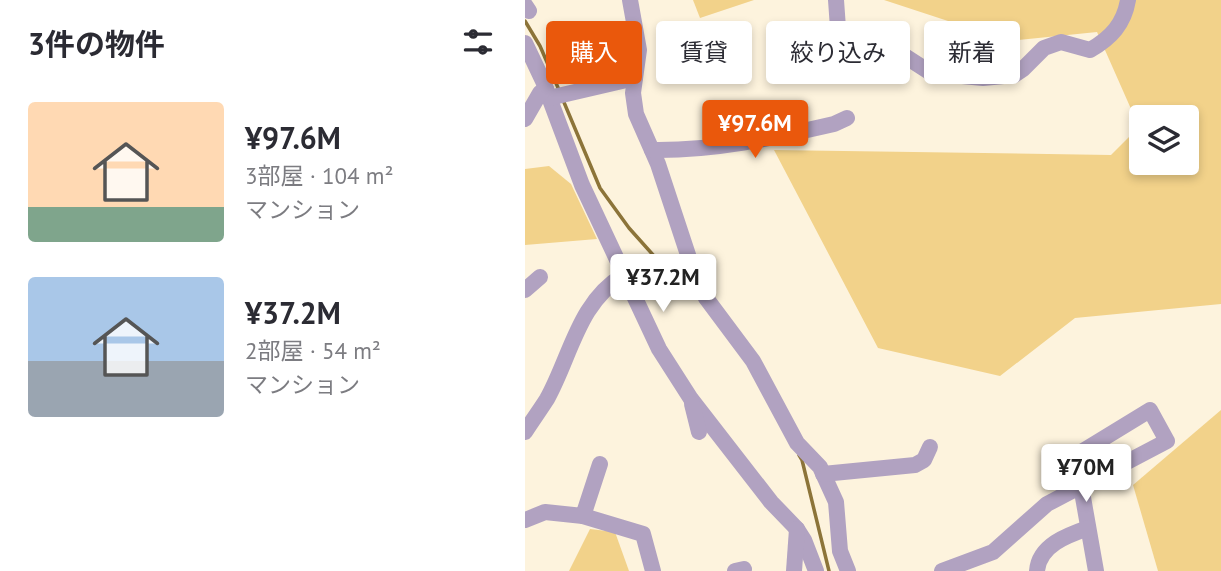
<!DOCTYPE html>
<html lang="ja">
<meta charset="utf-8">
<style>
body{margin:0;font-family:"PT Sans","Noto Sans JP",sans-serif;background:#f2f2f3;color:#2b2b33;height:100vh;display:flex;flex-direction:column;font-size:26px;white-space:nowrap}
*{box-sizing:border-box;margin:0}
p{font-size:23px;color:#7c7c81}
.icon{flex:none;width:38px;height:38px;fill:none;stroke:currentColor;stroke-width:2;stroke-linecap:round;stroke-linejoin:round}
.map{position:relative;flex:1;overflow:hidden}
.drawer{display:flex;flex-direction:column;background:#fff;width:525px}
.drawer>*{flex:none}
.guide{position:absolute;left:21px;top:21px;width:569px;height:63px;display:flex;gap:14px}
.fabs{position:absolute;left:604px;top:105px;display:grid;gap:14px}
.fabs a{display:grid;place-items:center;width:70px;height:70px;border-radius:7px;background:#fff;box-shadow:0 4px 10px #0003;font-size:35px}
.price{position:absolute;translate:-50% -60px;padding:0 16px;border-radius:7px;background:#fff;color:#222;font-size:23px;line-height:46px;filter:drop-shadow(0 2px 4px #0008)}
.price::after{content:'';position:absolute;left:50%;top:42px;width:21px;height:16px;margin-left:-10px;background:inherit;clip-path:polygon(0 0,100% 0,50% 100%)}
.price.active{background:#ea580c;color:#fff}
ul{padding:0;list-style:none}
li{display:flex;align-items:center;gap:21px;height:175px;padding:0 28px}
li span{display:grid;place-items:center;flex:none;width:196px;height:140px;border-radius:7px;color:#555}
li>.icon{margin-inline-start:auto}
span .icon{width:84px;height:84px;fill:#fffc;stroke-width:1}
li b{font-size:30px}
h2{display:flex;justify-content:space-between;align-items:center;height:84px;padding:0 28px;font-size:30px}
.tag{padding:0 24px;border-radius:7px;background:#fff;box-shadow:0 4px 10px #0003;font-size:24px;line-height:63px}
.tag.active{background:#ea580c;color:#fff}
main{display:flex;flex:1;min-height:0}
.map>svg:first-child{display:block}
.green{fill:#f2d28a;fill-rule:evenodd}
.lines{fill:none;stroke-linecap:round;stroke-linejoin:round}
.stream{stroke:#8c7439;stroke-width:3.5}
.minor{stroke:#b1a2c1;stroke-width:16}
</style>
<main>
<section class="drawer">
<h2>3件の物件<svg class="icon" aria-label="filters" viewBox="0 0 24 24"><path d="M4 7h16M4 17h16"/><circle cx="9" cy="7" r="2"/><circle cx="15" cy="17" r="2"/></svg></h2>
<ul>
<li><span style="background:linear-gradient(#ffd9b3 75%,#7fa58c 0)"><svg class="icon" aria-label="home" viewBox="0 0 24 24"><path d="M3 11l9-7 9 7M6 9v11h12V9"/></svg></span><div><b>¥97.6M</b><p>3部屋 · 104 m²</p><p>マンション</p></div></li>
<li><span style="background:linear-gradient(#a9c7e8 60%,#9aa5b1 0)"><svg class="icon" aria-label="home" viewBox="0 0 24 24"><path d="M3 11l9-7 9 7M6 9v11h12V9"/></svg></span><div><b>¥37.2M</b><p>2部屋 · 54 m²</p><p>マンション</p></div></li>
</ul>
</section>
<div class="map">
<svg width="696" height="571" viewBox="0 0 696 571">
<rect width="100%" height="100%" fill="#fdf3dd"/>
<g class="green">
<path d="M168,0h61l-54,18z"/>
<path d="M359,0h337v304l-146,14 -75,58 -122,-28 -104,-198 337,5 28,-28 -42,-95 -88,9zM616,117h46v46h-46z"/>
<path d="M24,166l22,18 26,55 -72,6v-76z"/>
<path d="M696,410v161h-63l-25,-86z"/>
<path d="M65,529l25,3 14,39h-60z"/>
</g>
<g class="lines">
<g class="stream">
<path d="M0,21l15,25 19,44"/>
<path d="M38,100l37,88 29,40 25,28 30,22 13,17"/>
<path d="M274,455l3,5 27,111"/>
</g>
<g class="minor">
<path d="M105,0l9,50 -6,43 3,21 22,50 36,109 12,25 47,63 44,82 23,24 16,35 4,49 8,20"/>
<path d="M311,0l3,42 34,3 27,8 31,20 52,5 31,-3 9,-6 21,-21 17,-6 29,8c21,-12 34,-26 38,-50"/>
<path d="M0,5l4,6"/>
<path d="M0,43l18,38 39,104 77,164 32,50 80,103 26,27 7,11 12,31"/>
<path d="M251,50l63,-8"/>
<path d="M24,98l86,-20"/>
<path d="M0,119l15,-26 6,-4"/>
<path d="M127,150c62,1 121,-12 182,-26l13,-6"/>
<path d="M0,290l15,-13"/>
<path d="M167,404l7,28"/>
<path d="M0,432c7,-11 15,-22 22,-33 24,-43 31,-97 77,-124"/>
<path d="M298,474l92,-9 9,-5 6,-13"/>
<path d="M58,516l60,18 10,37"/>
<path d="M0,520l20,-8 38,4 17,-52"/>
<path d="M210,571l9,-2"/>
<path d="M269,571l3,-42"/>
<path d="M417,571l51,-19 54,-48 120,-63 -17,-31 -72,44 3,32 15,85"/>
<path d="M512,571c2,-26 31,-36 51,-43"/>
</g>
</g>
</svg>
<div class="fabs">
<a><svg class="icon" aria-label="layers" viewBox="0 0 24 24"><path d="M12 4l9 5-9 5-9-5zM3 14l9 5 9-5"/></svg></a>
</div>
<b class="price active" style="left:230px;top:160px">¥97.6M</b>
<b class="price" style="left:138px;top:314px">¥37.2M</b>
<b class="price" style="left:561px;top:504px">¥70M</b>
<div class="guide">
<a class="tag active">購入</a>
<a class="tag">賃貸</a>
<a class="tag">絞り込み</a>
<a class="tag">新着</a>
</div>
</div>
</main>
